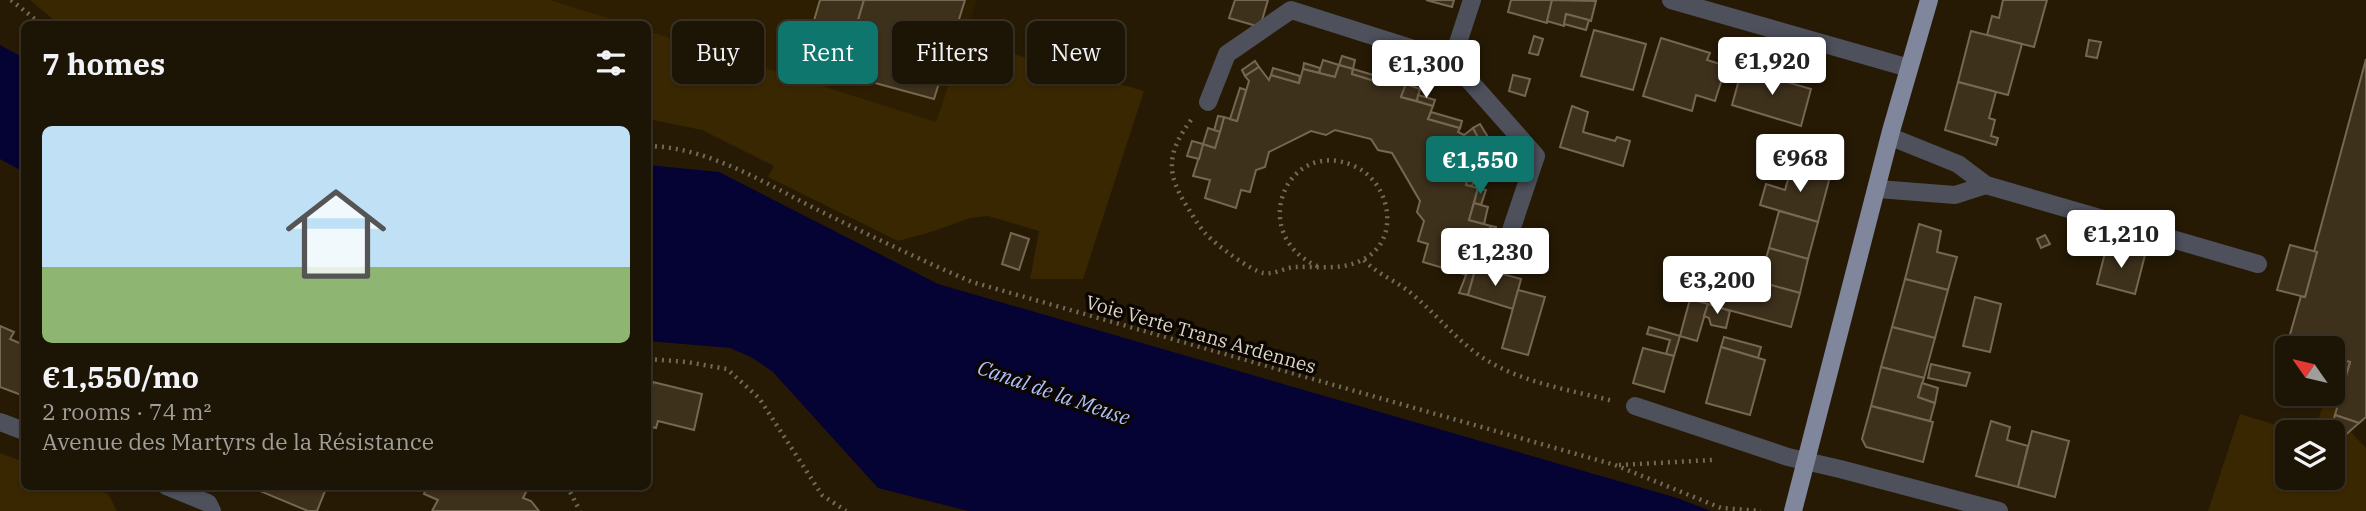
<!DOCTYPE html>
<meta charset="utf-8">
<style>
body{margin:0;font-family:"IBM Plex Serif",serif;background:#292113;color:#f1f3f6;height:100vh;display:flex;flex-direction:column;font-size:26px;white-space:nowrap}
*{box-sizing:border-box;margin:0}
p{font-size:23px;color:#a09e9a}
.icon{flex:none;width:38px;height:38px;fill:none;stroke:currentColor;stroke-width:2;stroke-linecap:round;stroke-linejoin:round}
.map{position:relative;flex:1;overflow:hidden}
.details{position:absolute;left:21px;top:21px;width:630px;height:469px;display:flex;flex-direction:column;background:#1c1404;border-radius:10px;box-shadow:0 2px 5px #0004,0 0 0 2px #3a3326}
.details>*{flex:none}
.banner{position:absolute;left:672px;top:21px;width:665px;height:63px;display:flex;gap:14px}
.needle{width:46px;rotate:304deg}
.tools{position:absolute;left:2275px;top:336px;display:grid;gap:14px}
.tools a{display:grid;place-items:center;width:70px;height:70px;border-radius:10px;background:#1c1404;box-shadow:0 2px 5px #0004,0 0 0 2px #3a3326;font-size:35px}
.price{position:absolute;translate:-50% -60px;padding:0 16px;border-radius:7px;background:#fff;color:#222;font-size:23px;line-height:46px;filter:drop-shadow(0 2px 4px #0008)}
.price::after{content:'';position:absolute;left:50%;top:42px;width:21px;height:16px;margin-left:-10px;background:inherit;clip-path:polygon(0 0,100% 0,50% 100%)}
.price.selected{background:#0f766e;color:#fff}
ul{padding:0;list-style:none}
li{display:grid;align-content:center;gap:14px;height:371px;padding:0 21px}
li+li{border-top:2px solid #3a3326}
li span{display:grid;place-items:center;height:217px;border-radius:10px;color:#555}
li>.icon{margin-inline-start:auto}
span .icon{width:126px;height:126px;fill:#fffc;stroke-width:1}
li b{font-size:30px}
h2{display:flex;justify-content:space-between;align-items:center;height:84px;padding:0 21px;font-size:30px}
.pill{padding:0 24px;border-radius:10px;background:#1c1404;box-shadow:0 2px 5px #0004,0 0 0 2px #3a3326;font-size:24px;line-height:63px}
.pill.selected{background:#0f766e;color:#fff}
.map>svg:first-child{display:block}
.built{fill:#2d1e02}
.green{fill:#392701}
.water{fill:#050234}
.building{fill:#3e311c;stroke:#756750;stroke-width:2}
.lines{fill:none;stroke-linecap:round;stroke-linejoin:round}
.path{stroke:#736957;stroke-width:4.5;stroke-dasharray:2 5;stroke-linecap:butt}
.minor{stroke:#4e515c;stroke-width:18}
.major{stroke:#80869b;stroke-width:18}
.labels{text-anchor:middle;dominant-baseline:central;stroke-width:7;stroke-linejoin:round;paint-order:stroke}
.street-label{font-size:19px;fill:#ddd5c8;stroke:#0b0601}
.water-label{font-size:21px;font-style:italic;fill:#adbffd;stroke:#0b0601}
</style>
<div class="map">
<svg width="2366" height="511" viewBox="0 0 2366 511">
<rect width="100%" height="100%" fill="#261a05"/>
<path class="built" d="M550,0h427l-41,123 -288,-92v-7h-21z"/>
<g class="green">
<path d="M30,0h520l77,24h-568z"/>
<path d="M648,31l288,91 28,-82 180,51 -61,188h-53l9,-48 -51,-15 -18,2 -36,13 -36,10 -130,-64 6,-11 -72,-36 -54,-11z"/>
<path d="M2333,382l10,3 -13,47h-15l11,-38h7z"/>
<path d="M2240,414l60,18h-13v46h46v-32l17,-15 16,17v63h-158z"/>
<path d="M0,453l24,9v24l64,1 20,7 9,17h-117z"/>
</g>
<g class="water">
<path d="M0,45l24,13v114l-24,-13z"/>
<path d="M648,165l71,7 219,112 739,214 34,13h-743l-90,-23 -105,-116 -22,-15 -21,-9 -82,-7z"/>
</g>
<g class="building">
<path d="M820,0h44l-24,81 -39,-16z"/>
<path d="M864,0h101l-31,99 -92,-25z"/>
<path d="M1235,0h33l-8,27 -31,-9z"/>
<path d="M1426,0h28l-2,7z"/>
<path d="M1511,0h41l-5,23 -39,-11z"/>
<path d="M1552,0l44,1 -5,20 -25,-7 -2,12 -17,-5z"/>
<path d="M2003,0h44l-13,47 -47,-12 5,-19 7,2z"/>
<path d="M1566,14l23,6 -3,10 -22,-6z"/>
<path d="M1594,30l52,14 -13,46 -52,-14z"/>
<path d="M1971,31l51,13 -14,51 -50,-13z"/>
<path d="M1534,36l9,3 -5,16 -9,-2z"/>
<path d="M1661,38l49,15 -3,7 19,6 -11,35 -19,-6 -4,16 -49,-15z"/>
<path d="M2089,40l12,2 -4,16 -11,-2z"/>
<path d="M1342,56l13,4 -2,9 -14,-4z"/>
<path d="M2366,59v358l-7,6 -24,-8 15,-53 -17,-4v-10h-35l-11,-3 14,-49 4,1 12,-45h-3z"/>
<path d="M1323,60l16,5 -4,12 -16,-4z"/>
<path d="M1255,61l4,6 -14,9 -3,-6z"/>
<path d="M1304,63l16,5 -1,5 -16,-4z"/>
<path d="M1339,65l14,4 -1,5 36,11 2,-5 16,4 -5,13 32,9 -5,13 32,9 -2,4 6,3 9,-7 7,13 -10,7 -2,4 6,2 -8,31 12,3 -9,32 22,6 -5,15 -8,-2 -11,36 -44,-13 5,-18 -10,-3 6,-20 -7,-9 3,-11 -28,-48 -14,-3 -7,-11 -36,-9 -9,5 -15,-4 -42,21 -4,15 -9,3 -6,22 -9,-2 -5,18 -31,-10 5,-18 -17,-4 10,-32 12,4 9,-31 13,4 12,-40 -4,-5 14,-9 10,13 2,-5 28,8 4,-14 32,8z"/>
<path d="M1273,68l27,8 -1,7 -28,-8z"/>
<path d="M1353,69l37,11 -2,5 -36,-11z"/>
<path d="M1742,69l69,20 -10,37 -69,-21z"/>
<path d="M1392,70l17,4 -3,10 -16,-4z"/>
<path d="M1513,75l17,4 -5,17 -16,-5z"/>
<path d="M1958,82l38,10 -7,26 6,2 -4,16 7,2 -2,7 -51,-15z"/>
<path d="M1406,84l14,5 -3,12 -16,-4z"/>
<path d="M1240,88l6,2 -9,31 -7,-2z"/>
<path d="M1418,95l17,5 -2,6 -16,-5z"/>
<path d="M1572,106l16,6 -5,20 32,9 2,-4 13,4 -7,25 -63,-19z"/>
<path d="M1431,112l31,9 -2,7 -32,-9z"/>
<path d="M1218,116l6,1 -4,15 -6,-1z"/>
<path d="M1480,124l8,13 -8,4 -7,-13z"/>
<path d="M1208,128l12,4 -5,16 -12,-4z"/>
<path d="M1192,141l11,3 -4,15 -12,-3z"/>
<path d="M1474,154l7,2 -9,30 -6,-1z"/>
<path d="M1810,164l22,5 -14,53 -58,-17 6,-21 19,6 5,-17 16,4z"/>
<path d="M1478,188l8,2 -5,15 -7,-2z"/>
<path d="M1474,203l14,4 -4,17 -15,-4z"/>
<path d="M1779,211l39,11 -10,37 -39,-11z"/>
<path d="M1919,224l22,7 -4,21 20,5 -9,33 -43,-11z"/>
<path d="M1491,226l5,1 -4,16 -6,-2z"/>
<path d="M1011,233l18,6 -10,31 -17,-6z"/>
<path d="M2045,235l5,9 -9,4 -4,-9z"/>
<path d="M2107,245l38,10 -10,39 -38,-10z"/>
<path d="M2290,245l27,7 -12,45 -28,-7z"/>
<path d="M1769,248l39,11 -8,34 -41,-11z"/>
<path d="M1470,265l6,2 -8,28 -9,-2z"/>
<path d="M1476,267l45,12 -8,30 -45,-14z"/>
<path d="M1742,277l58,16 -9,34 -92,-25 2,-7 12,3 1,-4 23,3z"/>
<path d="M1905,279l43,11 -13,48 -43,-11z"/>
<path d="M1518,290l27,7 -17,58 -26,-7z"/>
<path d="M1975,297l26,7 -11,48 -27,-6z"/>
<path d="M1690,299l18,5 -11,37 -17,-5z"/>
<path d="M1708,304l22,7 -4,17 -15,-3 -2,-7 -5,-2z"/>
<path d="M0,326l14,6 -4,7 14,6v51l-24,-9z"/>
<path d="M1649,327l31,9 -6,20 -8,-2 4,-14 -23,-6z"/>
<path d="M1892,327l43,11 -11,40 -43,-11z"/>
<path d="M1724,337l37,10 -3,11 -37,-11z"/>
<path d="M1721,347l44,13 -15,55 -44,-12z"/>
<path d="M1643,348l31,8 -10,36 -31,-9z"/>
<path d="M2333,358l17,4 -7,23 -10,-3z"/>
<path d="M1931,364l39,9 -4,13 -38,-8z"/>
<path d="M1881,367l43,11 -6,19 17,6 -5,18 -59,-15z"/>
<path d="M653,382l49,12 -8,36 -36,-9 -2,7 -8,-2v-23z"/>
<path d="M1922,383l16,5 -3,15 -17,-6z"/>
<path d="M1871,406l62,16 -10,40 -57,-15 -4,-8z"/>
<path d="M2335,415l24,8 -26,23v-14h-3z"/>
<path d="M1991,421l19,6 -3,13 21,6 -10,41 -42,-11z"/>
<path d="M2032,431l37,10 -14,56 -37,-10z"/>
<path d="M248,486h79l-10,25h-9z"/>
<path d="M427,486h102l-6,12 8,3 8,10h-107l6,-11 -14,-6z"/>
</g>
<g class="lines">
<g class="path">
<path d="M11,0l30,24"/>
<path d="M1191,120c-25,34 -25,54 -3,88 5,8 11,19 18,26 10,11 44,36 57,39 11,2 21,-5 31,-6 22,-1 47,4 68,-7 40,-19 29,-78 -8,-94 -67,-30 -108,68 -37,100"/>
<path d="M648,146c63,1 123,41 178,68 49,24 97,47 146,68l643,183 106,43 40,3"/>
<path d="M1364,260c14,15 33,21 48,34 23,19 40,41 64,59 39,29 91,36 137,48"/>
<path d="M648,359l39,3 40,7 32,29 63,97 24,16"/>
<path d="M1619,465l93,-5"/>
<path d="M567,486l13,25"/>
</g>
<g class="minor">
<path d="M1671,0l238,68"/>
<path d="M1452,61l84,95 -34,101"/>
<path d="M1208,102l19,-48 64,-44 161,51 20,-61"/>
<path d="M1891,137l67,27 28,21 272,79"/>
<path d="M1878,189l77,6 31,-10"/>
<path d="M1635,406l153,51 52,12 159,42"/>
<path d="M0,422l24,9"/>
<path d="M166,486l42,17 4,8"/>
</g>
<path class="major" d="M1793,511l98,-380 38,-131"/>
</g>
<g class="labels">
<g class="street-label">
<text transform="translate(1201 334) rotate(16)">Voie Verte Trans Ardennes</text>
</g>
<g class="water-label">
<text transform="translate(1054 392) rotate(19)">Canal de la Meuse</text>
</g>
</g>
</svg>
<div class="tools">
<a><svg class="needle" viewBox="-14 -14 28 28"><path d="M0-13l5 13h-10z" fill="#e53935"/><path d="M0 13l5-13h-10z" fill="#a09e9a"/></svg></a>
<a><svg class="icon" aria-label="layers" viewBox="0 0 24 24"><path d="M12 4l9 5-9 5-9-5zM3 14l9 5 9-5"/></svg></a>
</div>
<b class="price" style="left:1772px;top:97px">€1,920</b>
<b class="price" style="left:1426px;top:100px">€1,300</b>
<b class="price" style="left:1800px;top:194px">€968</b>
<b class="price selected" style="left:1480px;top:196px">€1,550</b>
<b class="price" style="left:2121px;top:270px">€1,210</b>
<b class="price" style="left:1495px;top:288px">€1,230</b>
<b class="price" style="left:1717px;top:316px">€3,200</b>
<div class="banner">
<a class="pill">Buy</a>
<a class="pill selected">Rent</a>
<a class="pill">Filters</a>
<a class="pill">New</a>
</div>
<section class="details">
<h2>7 homes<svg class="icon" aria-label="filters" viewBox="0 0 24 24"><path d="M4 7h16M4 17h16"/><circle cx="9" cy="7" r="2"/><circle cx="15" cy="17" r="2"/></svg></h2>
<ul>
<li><span style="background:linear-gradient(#bfe0f5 65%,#8fb573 0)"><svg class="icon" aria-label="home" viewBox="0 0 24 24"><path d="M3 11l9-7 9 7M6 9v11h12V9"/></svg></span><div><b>€1,550/mo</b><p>2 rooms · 74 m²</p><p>Avenue des Martyrs de la Résistance</p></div></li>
</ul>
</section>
</div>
